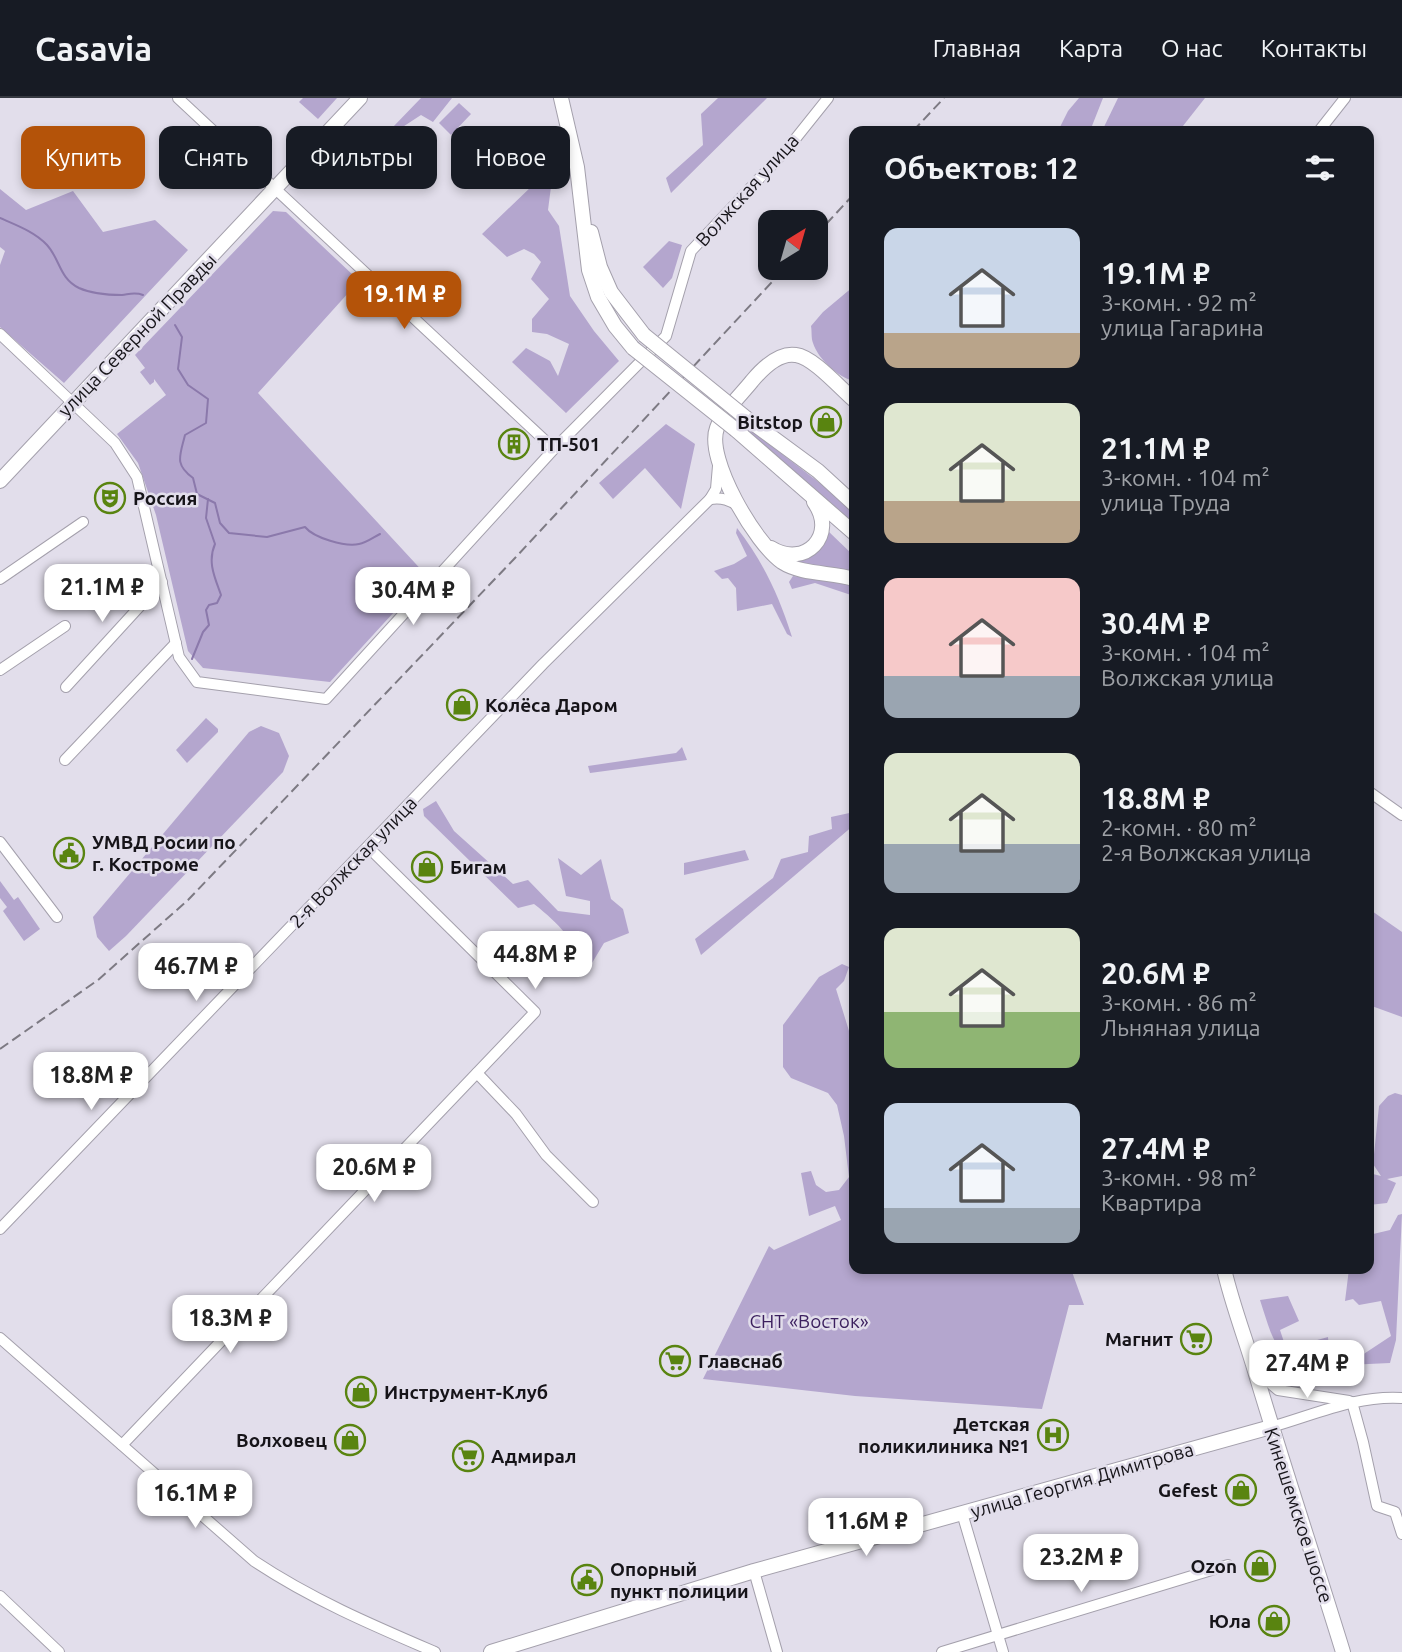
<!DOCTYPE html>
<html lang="ru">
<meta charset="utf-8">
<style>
body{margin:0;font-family:Ubuntu,sans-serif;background:#20242c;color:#f1f3f6;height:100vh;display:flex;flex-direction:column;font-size:26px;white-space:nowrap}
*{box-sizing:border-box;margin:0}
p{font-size:23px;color:#9ea1a6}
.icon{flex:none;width:38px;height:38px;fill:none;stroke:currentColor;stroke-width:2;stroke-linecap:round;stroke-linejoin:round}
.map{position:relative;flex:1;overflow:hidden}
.drawer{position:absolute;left:849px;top:28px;width:525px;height:1148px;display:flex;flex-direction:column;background:#171b24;border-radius:14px;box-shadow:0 4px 10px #0003}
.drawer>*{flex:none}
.hud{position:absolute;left:21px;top:28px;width:665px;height:63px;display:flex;gap:14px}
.needle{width:46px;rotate:37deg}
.controls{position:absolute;left:758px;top:112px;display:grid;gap:14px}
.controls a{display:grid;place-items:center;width:70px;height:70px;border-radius:14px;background:#171b24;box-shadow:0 4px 10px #0003;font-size:35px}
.price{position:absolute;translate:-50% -60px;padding:0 16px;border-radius:14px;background:#fff;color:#222;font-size:23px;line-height:46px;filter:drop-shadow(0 2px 4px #0008)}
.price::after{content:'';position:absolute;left:50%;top:42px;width:21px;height:16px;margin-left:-10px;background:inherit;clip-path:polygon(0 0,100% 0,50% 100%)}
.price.selected{background:#b45309;color:#fff}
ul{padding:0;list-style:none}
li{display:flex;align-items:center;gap:21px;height:175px;padding:0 35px}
li span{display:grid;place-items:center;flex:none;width:196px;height:140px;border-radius:14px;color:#555}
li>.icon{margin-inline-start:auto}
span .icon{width:84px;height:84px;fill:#fffc;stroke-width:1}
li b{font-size:30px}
h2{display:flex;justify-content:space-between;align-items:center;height:84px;padding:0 35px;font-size:30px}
.chip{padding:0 24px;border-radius:14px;background:#171b24;box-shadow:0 4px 10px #0003;font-size:24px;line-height:63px}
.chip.selected{background:#b45309;color:#fff}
header{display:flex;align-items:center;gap:42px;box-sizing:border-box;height:98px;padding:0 35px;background:#171b24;border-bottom:2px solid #363941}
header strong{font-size:33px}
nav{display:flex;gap:38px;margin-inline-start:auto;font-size:24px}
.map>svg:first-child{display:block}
.green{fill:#b4a6ce}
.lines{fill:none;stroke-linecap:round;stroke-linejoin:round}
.stream{stroke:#8b79ab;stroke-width:2}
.minor-casing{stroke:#a4a0ac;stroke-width:12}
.major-casing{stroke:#a4a0ac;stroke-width:16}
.minor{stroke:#fff;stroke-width:10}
.major{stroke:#fff;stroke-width:14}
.rail{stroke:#7d7a83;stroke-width:2;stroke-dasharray:10 5;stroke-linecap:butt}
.major-bridge-casing{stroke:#a4a0ac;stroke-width:16;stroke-linecap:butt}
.major-bridge{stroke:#fff;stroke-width:14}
.labels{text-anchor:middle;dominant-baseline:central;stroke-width:5;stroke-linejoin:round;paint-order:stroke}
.street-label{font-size:19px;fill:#161419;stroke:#e2deeb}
.poi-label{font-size:19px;font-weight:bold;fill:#161419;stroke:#e2deeb;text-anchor:start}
.park-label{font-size:19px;fill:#3b1f5e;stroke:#e2deeb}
</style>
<header>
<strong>Casavia</strong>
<nav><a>Главная</a><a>Карта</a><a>О нас</a><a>Контакты</a></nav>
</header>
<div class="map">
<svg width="1402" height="1554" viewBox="0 0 1402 1554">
<rect width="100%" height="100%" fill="#e2deeb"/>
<g class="green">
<path d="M303,0h34l-19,21 -19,-17z"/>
<path d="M421,0h31l-19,24 -12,-7 -23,15 -5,-3z"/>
<path d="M718,0h49l-96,95 -5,-15 37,-33 -2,-31z"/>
<path d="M1079,0h24l-13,33h-32l10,-20z"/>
<path d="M1118,0h87l-26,33h-77z"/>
<path d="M459,5l12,11 -20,21 -12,-12z"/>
<path d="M552,81l-4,31 11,16 11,70 24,35 25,30 -53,52 -54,-51 14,-14 24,13 8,15 11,-32 -22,-10 -15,-2v-13l17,-20 -18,-20 10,-17 -7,-8 -10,-5 -17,8 -25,-23 51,-49z"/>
<path d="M0,91l26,21 47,-19 30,41 52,-12 33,30 -124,133 -64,-56v-62l5,-14 -5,-4z"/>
<path d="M273,113l13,1 67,63 -3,16 -92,102 169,183 -97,106 -127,-14 -15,-17 -32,-136 -18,-52 -21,-29 49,-39 -12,-16v3l-4,3 -10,-13 5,-4 -10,-13z"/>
<path d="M669,143l13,4 -10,33 -9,10 -20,-21z"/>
<path d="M854,188v95c-16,-4 -36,-22 -41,-38 -2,-5 -1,-12 -2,-17l12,-14z"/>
<path d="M666,326l29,20 -14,65 -36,-41 -32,31 -14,-16z"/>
<path d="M744,327l81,62 29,26v10l-112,-96z"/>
<path d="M737,430c27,35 42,68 55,109l-5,-3 -15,-30 -35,7 -1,-23 -8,-10 -6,1 -8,-8 20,-7 13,-8 -11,-23z"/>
<path d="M827,432l27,26v19l-44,-8 -23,-10z"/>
<path d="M793,478l49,6 12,5v9l-39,-13 -23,6 -3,-7z"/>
<path d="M206,620l12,11v3l-31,31 -11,-13z"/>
<path d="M261,628l18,7 10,23 -6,16 -157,164 -17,15 -12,-14 -4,-20 156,-185z"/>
<path d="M682,649l5,13 -97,13 -2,-7 88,-13z"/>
<path d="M436,703l18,30 59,53 15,-4 30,31 32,4v-14l-24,-5 -8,-38 23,17 20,-16 10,40 12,10 6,24 -25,10 -15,25c-17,-28 -28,-43 -55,-64l-16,4 -94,-92 -1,-7z"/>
<path d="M854,714v13l-153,130 -6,-16 78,-61 8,-19 27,-7 1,-16 23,-7 -1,-12z"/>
<path d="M745,752l4,10 -65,15v-12z"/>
<path d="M0,783l14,19 4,-3 22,32 -16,12 -21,-30 4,-4 -7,-9z"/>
<path d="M1369,811l33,23v85l-33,-12z"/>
<path d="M842,866l7,3 -5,14 -8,8 18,58v222h217l13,36h-15l-27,104 -187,-13 -152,-17 66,-133 5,4 67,-30 -6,-14 -26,10 -8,-43 10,-2 5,14 10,7 13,-2 10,-13 -5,-41 -7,-31 -9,-12 -37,-15 -8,-11v-42l36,-48z"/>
<path d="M1395,995l7,2v81l-15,3 9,4 -9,20 -18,2v-41l4,10 8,2 -8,-12 6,-58 9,-10z"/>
<path d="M1402,1116l-6,126 -6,23 -43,2 44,-29 -10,-35 -22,4 -6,-6 -8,2 4,-32h19l1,-34 21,-5 8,-15z"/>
<path d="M1288,1198l11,25 -19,9 5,15 7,2 36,-10 2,27c-56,-8 -53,-12 -70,-64z"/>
</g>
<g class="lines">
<g class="stream">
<path d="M0,120c16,7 35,14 47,27 13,14 12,33 32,43 11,5 30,7 43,7 8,-1 13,-3 21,0"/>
<path d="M175,227l7,12 -4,32 10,16 20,14 -2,24 -21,12c-5,21 -11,29 8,43l4,16 18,9 5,20 9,10 38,4 38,-10c9,11 40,20 54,17 7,-1 15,-7 21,-10"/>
<path d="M192,561l11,-27 6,-7 -3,-15 3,-5 8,-2 4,-8c-6,-17 -14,-33 -6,-51l-9,-26 2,-19"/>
</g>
<g class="minor-casing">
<g id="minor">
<path d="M178,0l376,351"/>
<path d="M1319,33l26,-33"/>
<path d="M0,236l115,109 22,34 42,180 18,25 129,17 228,-250 112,-113 25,-85 97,-103 40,-50"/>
<path d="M710,401c12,-2 20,1 30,8"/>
<path d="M0,481l83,-57"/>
<path d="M0,572l65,-44"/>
<path d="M66,589l96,-105"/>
<path d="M65,662l111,-117"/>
<path d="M1368,693l34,24"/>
<path d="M0,744l57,75"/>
<path d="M477,975l39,41 30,41 47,47"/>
<path d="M0,1131l543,-565 167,-165 6,-10 2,-23"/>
<path d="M0,1240l254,223c57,38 118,64 181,91"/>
<path d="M1255,1272l23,20 71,11"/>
<path d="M1352,1304l11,40 14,64 18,6 7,22"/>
<path d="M1271,1329c43,-12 85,-32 131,-29"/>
<path d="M122,1347l413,-433 -167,-165"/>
<path d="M962,1415l41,139"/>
<path d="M754,1473l23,81"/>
<path d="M0,1498l59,56"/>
<path d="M942,1554l286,-87"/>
</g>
</g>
<g class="major-casing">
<g id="major">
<path d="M561,0l16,69 12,103 9,27 17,29 18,22"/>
<path d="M591,134l9,35 11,25 33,43"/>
<path d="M854,302c-14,-12 -41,-43 -58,-45 -17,-3 -34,14 -44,26 -11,14 -29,30 -35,47 -12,31 39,116 65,134 20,13 50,10 72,17"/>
<path d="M746,320l72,53 36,33"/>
<path d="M736,332l118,103"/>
<path d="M0,383l360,-383"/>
<path d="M771,450c34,21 67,-13 43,-46"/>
<path d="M1224,1171c8,35 21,68 31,102 28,94 59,187 88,281"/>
<path d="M491,1554l263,-81 517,-144"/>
</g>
</g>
<use href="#minor" class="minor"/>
<use href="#major" class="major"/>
<g class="rail">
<path d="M913,33l31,-33"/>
<path d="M816,137l38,-41"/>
<path d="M0,951l98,-69 90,-80 327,-342 270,-290"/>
</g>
<g class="major-bridge-casing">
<g id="major-bridge">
<path d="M644,237l102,83"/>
<path d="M633,250l103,82"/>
</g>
</g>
<use href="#major-bridge" class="major-bridge"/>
</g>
<defs>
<g id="shop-ring" transform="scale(1.575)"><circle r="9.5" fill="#e2deeb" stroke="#598410" stroke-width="1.5"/><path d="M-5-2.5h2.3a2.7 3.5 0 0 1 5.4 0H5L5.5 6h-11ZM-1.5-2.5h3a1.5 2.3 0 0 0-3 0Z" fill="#598410"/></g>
<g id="building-ring" transform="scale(1.575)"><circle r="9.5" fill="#e2deeb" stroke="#598410" stroke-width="1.5"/><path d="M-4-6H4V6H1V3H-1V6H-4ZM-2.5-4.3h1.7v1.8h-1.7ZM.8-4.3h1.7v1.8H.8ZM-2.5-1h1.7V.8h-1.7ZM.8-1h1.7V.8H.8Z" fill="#598410"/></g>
<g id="theatre-ring" transform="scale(1.575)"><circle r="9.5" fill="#e2deeb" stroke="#598410" stroke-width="1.5"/><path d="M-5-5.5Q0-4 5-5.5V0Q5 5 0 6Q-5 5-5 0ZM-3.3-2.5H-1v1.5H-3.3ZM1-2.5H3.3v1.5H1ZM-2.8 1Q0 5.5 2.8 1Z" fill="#598410"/></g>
<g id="civic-ring" transform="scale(1.575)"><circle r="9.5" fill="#e2deeb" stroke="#598410" stroke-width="1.5"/><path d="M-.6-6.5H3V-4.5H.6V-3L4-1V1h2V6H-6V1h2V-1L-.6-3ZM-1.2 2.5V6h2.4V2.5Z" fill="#598410"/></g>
<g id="supermarket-ring" transform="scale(1.575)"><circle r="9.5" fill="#e2deeb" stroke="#598410" stroke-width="1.5"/><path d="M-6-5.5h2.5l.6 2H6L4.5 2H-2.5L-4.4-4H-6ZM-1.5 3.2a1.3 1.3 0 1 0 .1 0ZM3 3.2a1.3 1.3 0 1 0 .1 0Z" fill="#598410"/></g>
<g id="hospital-ring" transform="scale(1.575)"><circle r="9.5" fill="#e2deeb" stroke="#598410" stroke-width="1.5"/><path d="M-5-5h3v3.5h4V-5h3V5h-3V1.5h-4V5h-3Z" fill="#598410"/></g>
</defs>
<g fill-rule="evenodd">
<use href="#shop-ring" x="826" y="324"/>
<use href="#building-ring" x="514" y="346"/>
<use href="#theatre-ring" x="110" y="400"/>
<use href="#shop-ring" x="462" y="607"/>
<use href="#civic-ring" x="69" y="755"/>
<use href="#shop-ring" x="427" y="769"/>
<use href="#supermarket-ring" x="1196" y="1241"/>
<use href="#supermarket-ring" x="675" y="1263"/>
<use href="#shop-ring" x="361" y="1294"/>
<use href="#hospital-ring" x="1053" y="1337"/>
<use href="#shop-ring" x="350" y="1342"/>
<use href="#supermarket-ring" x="468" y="1358"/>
<use href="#shop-ring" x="1241" y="1392"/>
<use href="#shop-ring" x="1260" y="1468"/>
<use href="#civic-ring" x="587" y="1482"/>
<use href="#shop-ring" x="1274" y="1523"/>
</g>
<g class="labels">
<g class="street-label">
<text transform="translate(747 92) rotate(-48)">Волжская улица</text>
<text transform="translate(137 237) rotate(-46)">улица Северной Правды</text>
<text transform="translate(353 764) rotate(-46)">2-я Волжская улица</text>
<text transform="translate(1082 1382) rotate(-16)">улица Георгия Димитрова</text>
<text transform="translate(1299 1417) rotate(72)">Кинешемское шоссе</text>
</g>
<g class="poi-label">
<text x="803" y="324" text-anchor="end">Bitstop</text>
<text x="537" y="346">ТП-501</text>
<text x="133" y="400">Россия</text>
<text x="485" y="607">Колёса Даром</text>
<text x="92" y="744">УМВД Росии по<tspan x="92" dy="22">г. Костроме</tspan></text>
<text x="450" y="769">Бигам</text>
<text x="1173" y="1241" text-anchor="end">Магнит</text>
<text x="698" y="1263">Главснаб</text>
<text x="384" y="1294">Инструмент-Клуб</text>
<text x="1030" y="1326" text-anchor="end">Детская<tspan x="1030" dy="22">поликилиника №1</tspan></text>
<text x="327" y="1342" text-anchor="end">Волховец</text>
<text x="491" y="1358">Адмирал</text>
<text x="1218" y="1392" text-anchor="end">Gefest</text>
<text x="1237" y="1468" text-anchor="end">Ozon</text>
<text x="610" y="1471">Опорный<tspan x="610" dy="22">пункт полиции</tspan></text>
<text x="1251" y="1523" text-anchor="end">Юла</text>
</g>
<g class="park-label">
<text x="809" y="1223">СНТ «Восток»</text>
</g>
</g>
</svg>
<div class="controls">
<a><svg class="needle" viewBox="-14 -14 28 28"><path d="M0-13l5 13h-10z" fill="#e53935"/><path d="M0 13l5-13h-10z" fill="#9ea1a6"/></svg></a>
</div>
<b class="price selected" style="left:404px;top:233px">19.1M ₽</b>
<b class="price" style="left:102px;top:526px">21.1M ₽</b>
<b class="price" style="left:413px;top:529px">30.4M ₽</b>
<b class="price" style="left:535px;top:893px">44.8M ₽</b>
<b class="price" style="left:196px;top:905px">46.7M ₽</b>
<b class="price" style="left:91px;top:1014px">18.8M ₽</b>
<b class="price" style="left:374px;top:1106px">20.6M ₽</b>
<b class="price" style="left:230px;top:1257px">18.3M ₽</b>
<b class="price" style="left:1307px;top:1302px">27.4M ₽</b>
<b class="price" style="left:195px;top:1432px">16.1M ₽</b>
<b class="price" style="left:866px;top:1460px">11.6M ₽</b>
<b class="price" style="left:1081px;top:1496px">23.2M ₽</b>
<div class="hud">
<a class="chip selected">Купить</a>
<a class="chip">Снять</a>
<a class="chip">Фильтры</a>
<a class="chip">Новое</a>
</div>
<section class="drawer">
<h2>Объектов: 12<svg class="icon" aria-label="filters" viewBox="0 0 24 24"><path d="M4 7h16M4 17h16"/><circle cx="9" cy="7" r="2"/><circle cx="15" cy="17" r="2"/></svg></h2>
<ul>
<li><span style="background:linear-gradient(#c9d6e8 75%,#b9a48a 0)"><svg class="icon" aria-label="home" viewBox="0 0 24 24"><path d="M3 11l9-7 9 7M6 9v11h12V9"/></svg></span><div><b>19.1M ₽</b><p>3-комн. · 92 m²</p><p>улица Гагарина</p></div></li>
<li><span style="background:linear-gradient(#dfe7d0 70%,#b9a48a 0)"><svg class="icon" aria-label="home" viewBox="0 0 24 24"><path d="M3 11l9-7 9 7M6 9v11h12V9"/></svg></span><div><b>21.1M ₽</b><p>3-комн. · 104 m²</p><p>улица Труда</p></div></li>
<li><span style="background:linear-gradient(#f6c9c9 70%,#9aa5b1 0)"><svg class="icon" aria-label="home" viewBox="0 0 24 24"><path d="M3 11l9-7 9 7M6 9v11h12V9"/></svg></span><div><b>30.4M ₽</b><p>3-комн. · 104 m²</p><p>Волжская улица</p></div></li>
<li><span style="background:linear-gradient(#dfe7d0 65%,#9aa5b1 0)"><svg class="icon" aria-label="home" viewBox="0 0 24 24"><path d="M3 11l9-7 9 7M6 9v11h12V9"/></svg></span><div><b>18.8M ₽</b><p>2-комн. · 80 m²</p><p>2-я Волжская улица</p></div></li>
<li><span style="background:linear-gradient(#dfe7d0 60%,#8fb573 0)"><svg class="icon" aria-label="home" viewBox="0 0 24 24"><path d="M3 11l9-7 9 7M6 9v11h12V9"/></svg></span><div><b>20.6M ₽</b><p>3-комн. · 86 m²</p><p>Льняная улица</p></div></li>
<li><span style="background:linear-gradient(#c9d6e8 75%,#9aa5b1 0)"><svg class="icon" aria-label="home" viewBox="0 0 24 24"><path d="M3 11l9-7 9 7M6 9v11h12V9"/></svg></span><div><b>27.4M ₽</b><p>3-комн. · 98 m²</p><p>Квартира</p></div></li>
</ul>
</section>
</div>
